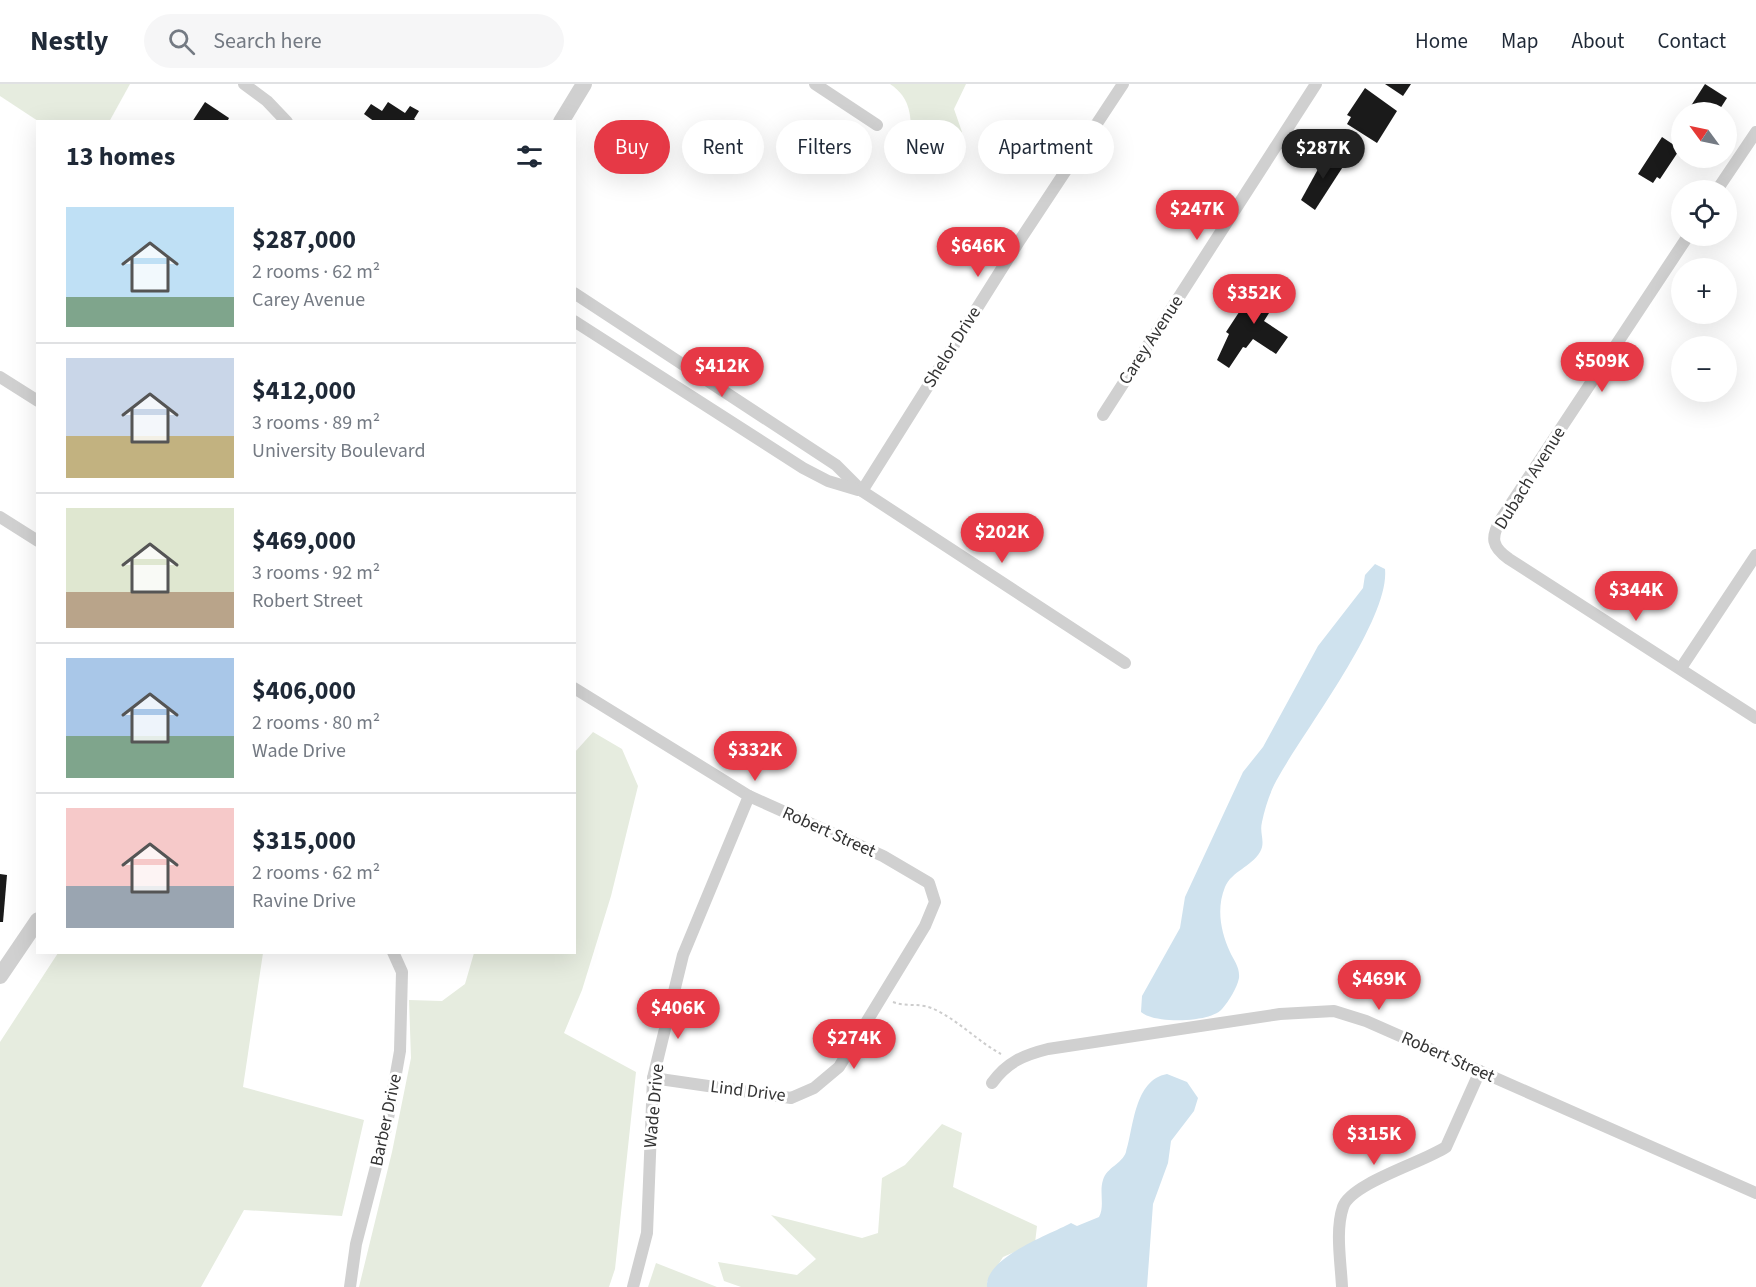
<!DOCTYPE html>
<meta charset="utf-8">
<style>
body{margin:0;font-family:"Source Sans 3",sans-serif;background:#f6f6f7;color:#1f2937;height:100vh;display:flex;flex-direction:column;font-size:22px;white-space:nowrap}
*{box-sizing:border-box;margin:0}
p{font-size:20px;color:#747a83}
.icon{flex:none;width:33px;height:33px;fill:none;stroke:currentColor;stroke-width:2;stroke-linecap:round;stroke-linejoin:round}
.map{position:relative;flex:1;overflow:hidden}
.drawer{position:absolute;left:36px;top:36px;width:540px;height:834px;display:flex;flex-direction:column;background:#fff;border-radius:0px;box-shadow:0 6px 24px #0002}
.drawer>*{flex:none}
.top-card{position:absolute;left:594px;top:36px;width:570px;height:54px;display:flex;gap:12px}
.needle{width:39px;rotate:303deg}
.fabs{position:absolute;left:1671px;top:18px;display:grid;gap:12px}
.fabs a{display:grid;place-items:center;width:66px;height:66px;border-radius:50%;background:#fff;box-shadow:0 6px 24px #0002;font-size:30px}
.price{position:absolute;translate:-50% -51px;padding:0 14px;border-radius:21px;background:#e63946;color:#fff;font-size:20px;line-height:39px;filter:drop-shadow(0 2px 3px #0008)}
.price::after{content:'';position:absolute;left:50%;top:36px;width:18px;height:14px;margin-left:-9px;background:inherit;clip-path:polygon(0 0,100% 0,50% 100%)}
.price.active{background:#222;color:#fff}
ul{padding:0;list-style:none}
li{display:flex;align-items:center;gap:18px;height:150px;padding:0 30px}
li+li{border-top:2px solid #e0e1e3}
li span{display:grid;place-items:center;flex:none;width:168px;height:120px;border-radius:0px;color:#555}
li>.icon{margin-inline-start:auto}
span .icon{width:72px;height:72px;fill:#fffc;stroke-width:1}
li b{font-size:26px}
h2{display:flex;justify-content:space-between;align-items:center;height:72px;padding:0 30px;font-size:26px}
.chip{padding:0 21px;border-radius:27px;background:#fff;box-shadow:0 6px 24px #0002;font-size:21px;line-height:54px}
.chip.active{background:#e63946;color:#fff}
header{display:flex;align-items:center;gap:36px;box-sizing:border-box;height:84px;padding:0 30px;background:#fff;border-bottom:2px solid #e0e1e3}
header strong{font-size:28px}
nav{display:flex;gap:33px;margin-inline-start:auto;font-size:21px}
.search{width:420px;height:54px;background:#f6f6f7;display:flex;align-items:center;gap:15px;box-sizing:border-box;padding:0 21px;border-radius:33px;color:#747a83;font-size:22px}
.map>svg:first-child{display:block}
.green{fill:#e6ecdf}
.water{fill:#cfe2ee}
.building{fill:#1a1a1a}
.lines{fill:none;stroke-linecap:round;stroke-linejoin:round}
.path{stroke:#cdcdcd;stroke-width:2;stroke-dasharray:3 3;stroke-linecap:butt}
.minor{stroke:#d0d0d0;stroke-width:12}
.tertiary{stroke:#d0d0d0;stroke-width:16}
.labels{text-anchor:middle;dominant-baseline:central;stroke-width:6;stroke-linejoin:round;paint-order:stroke}
.street-label{font-size:18px;fill:#333;stroke:#fff}
</style>
<header>
<strong>Nestly</strong>
<div class="search"><svg class="icon" aria-label="search" viewBox="0 0 24 24"><circle cx="10" cy="10" r="6"/><path d="M15 15l6 6"/></svg>Search here</div>
<nav><a>Home</a><a>Map</a><a>About</a><a>Contact</a></nav>
</header>
<div class="map">
<svg width="1756" height="1203" viewBox="0 0 1756 1203">
<rect width="100%" height="100%" fill="#fff"/>
<g class="green">
<path d="M0,0h130l-21,38 -71,-1 -38,-25z"/>
<path d="M890,0h76l-12,25 8,23 -7,15 -27,13 -17,-19c0,-24 1,-42 -21,-57z"/>
<path d="M593,648l29,17 16,37 -27,110 -29,94 -18,43 72,39 -21,197 -6,18h-250l33,-135 19,-94 -2,-58 33,1 23,-17 9,-31 100,-1 1,-200z"/>
<path d="M58,869h205l-20,134 121,33 -22,96 -98,-6 -43,77h-201v-245z"/>
<path d="M942,1040l20,9 -9,54 84,39 -2,17 -32,14 -16,25v5h-246l-17,-6 -6,-19 79,13 19,-16 -45,-44 91,23 16,-5 4,-55 23,-13z"/>
<path d="M656,1179l61,24h-69z"/>
</g>
<g class="water">
<path d="M1375,480l10,5c5,50 -79,159 -106,207 -8,13 -14,31 -17,46 -3,11 4,20 -2,30 -9,15 -28,19 -35,35 -9,22 -4,45 5,65 4,9 10,15 9,26 -2,10 -10,23 -17,31 -12,14 -68,15 -81,3l1,-16 38,-68 5,-31 58,-125 20,-25 55,-101 45,-58 2,-13z"/>
<path d="M1167,990l20,8 11,16 -4,13 -23,30 -3,22 -15,41 -6,83h-160c-3,-29 62,-52 84,-64l6,3 22,-9c6,-11 0,-25 4,-37 4,-13 19,-16 23,-28 8,-25 8,-72 41,-78z"/>
</g>
<g class="building">
<path d="M1385,0h26l-8,12z"/>
<path d="M1705,0l22,14 -9,14h-31z"/>
<path d="M1365,4l32,23 -20,32 -30,-19 4,-7 -4,-2z"/>
<path d="M205,18l24,16 -2,4h-35z"/>
<path d="M388,18l17,11 5,-7 9,5 -5,8 4,3h-43l-11,-8 7,-10 11,7z"/>
<path d="M1662,53l18,12 -20,30 -3,-2 -4,6 -15,-9z"/>
<path d="M1328,67l18,11 -31,48 -14,-10z"/>
<path d="M1268,194l16,11 -20,32 24,16 -12,17 -23,-15 -7,9 -3,-1 -14,21 -12,-8 12,-26 -3,-2 21,-32 3,2z"/>
<path d="M0,790l7,1 -4,47h-3z"/>
</g>
<g class="lines">
<path class="path" d="M893,918c15,6 26,-1 45,9 23,12 41,31 63,43"/>
<g class="minor">
<path d="M244,0l23,17 20,21"/>
<path d="M815,0l62,41"/>
<path d="M1717,106l39,-58"/>
<path d="M1688,152l-187,283c-11,19 -9,28 8,40l247,159"/>
<path d="M574,209l262,172 26,26 263,172"/>
<path d="M574,237l229,147 25,13 30,9"/>
<path d="M0,293l38,24"/>
<path d="M1103,331l213,-331"/>
<path d="M862,407l156,-248 105,-159"/>
<path d="M0,433l38,24"/>
<path d="M1681,584l75,-113"/>
<path d="M574,604l175,108 134,60 46,27 6,19 -10,24 -86,141 -25,21 -23,10 -138,-20"/>
<path d="M992,999c15,-21 32,-28 56,-34l232,-35 54,-3 32,10 390,172"/>
<path d="M350,1203l6,-43 31,-120 13,-73 2,-79 -9,-20"/>
<path d="M633,1203l14,-54 6,-155 30,-123 66,-159"/>
<path d="M1342,1203c-1,-24 -7,-56 1,-80 8,-24 81,-45 103,-60l34,-76"/>
</g>
<g class="tertiary">
<path d="M561,38l23,-38"/>
<path d="M0,892l38,-56"/>
</g>
</g>
<g class="labels">
<g class="street-label">
<text transform="translate(1151 256) rotate(-57)">Carey Avenue</text>
<text transform="translate(952 263) rotate(-58)">Shelor Drive</text>
<text transform="translate(1530 394) rotate(-58)">Dubach Avenue</text>
<text transform="translate(829 748) rotate(24)">Robert Street</text>
<text transform="translate(1448 973) rotate(24)">Robert Street</text>
<text transform="translate(748 1007) rotate(7)">Lind Drive</text>
<text transform="translate(654 1022) rotate(-85)">Wade Drive</text>
<text transform="translate(386 1036) rotate(-78)">Barber Drive</text>
</g>
</g>
</svg>
<div class="fabs">
<a><svg class="needle" viewBox="-14 -14 28 28"><path d="M0-13l5 13h-10z" fill="#e53935"/><path d="M0 13l5-13h-10z" fill="#747a83"/></svg></a>
<a><svg class="icon" aria-label="locate" viewBox="0 0 24 24"><circle cx="12" cy="12" r="6"/><path d="M12 2v4M12 18v4M2 12h4M18 12h4"/></svg></a>
<a>+</a>
<a>−</a>
</div>
<b class="price active" style="left:1323px;top:96px">$287K</b>
<b class="price" style="left:1197px;top:157px">$247K</b>
<b class="price" style="left:978px;top:194px">$646K</b>
<b class="price" style="left:1254px;top:241px">$352K</b>
<b class="price" style="left:1602px;top:309px">$509K</b>
<b class="price" style="left:722px;top:314px">$412K</b>
<b class="price" style="left:1002px;top:480px">$202K</b>
<b class="price" style="left:1636px;top:538px">$344K</b>
<b class="price" style="left:755px;top:698px">$332K</b>
<b class="price" style="left:1379px;top:927px">$469K</b>
<b class="price" style="left:678px;top:956px">$406K</b>
<b class="price" style="left:854px;top:986px">$274K</b>
<b class="price" style="left:1374px;top:1082px">$315K</b>
<div class="top-card">
<a class="chip active">Buy</a>
<a class="chip">Rent</a>
<a class="chip">Filters</a>
<a class="chip">New</a>
<a class="chip">Apartment</a>
</div>
<section class="drawer">
<h2>13 homes<svg class="icon" aria-label="filters" viewBox="0 0 24 24"><path d="M4 7h16M4 17h16"/><circle cx="9" cy="7" r="2"/><circle cx="15" cy="17" r="2"/></svg></h2>
<ul>
<li><span style="background:linear-gradient(#bfe0f5 75%,#7fa58c 0)"><svg class="icon" aria-label="home" viewBox="0 0 24 24"><path d="M3 11l9-7 9 7M6 9v11h12V9"/></svg></span><div><b>$287,000</b><p>2 rooms · 62 m²</p><p>Carey Avenue</p></div></li>
<li><span style="background:linear-gradient(#c9d6e8 65%,#c2b280 0)"><svg class="icon" aria-label="home" viewBox="0 0 24 24"><path d="M3 11l9-7 9 7M6 9v11h12V9"/></svg></span><div><b>$412,000</b><p>3 rooms · 89 m²</p><p>University Boulevard</p></div></li>
<li><span style="background:linear-gradient(#dfe7d0 70%,#b9a48a 0)"><svg class="icon" aria-label="home" viewBox="0 0 24 24"><path d="M3 11l9-7 9 7M6 9v11h12V9"/></svg></span><div><b>$469,000</b><p>3 rooms · 92 m²</p><p>Robert Street</p></div></li>
<li><span style="background:linear-gradient(#a9c7e8 65%,#7fa58c 0)"><svg class="icon" aria-label="home" viewBox="0 0 24 24"><path d="M3 11l9-7 9 7M6 9v11h12V9"/></svg></span><div><b>$406,000</b><p>2 rooms · 80 m²</p><p>Wade Drive</p></div></li>
<li><span style="background:linear-gradient(#f6c9c9 65%,#9aa5b1 0)"><svg class="icon" aria-label="home" viewBox="0 0 24 24"><path d="M3 11l9-7 9 7M6 9v11h12V9"/></svg></span><div><b>$315,000</b><p>2 rooms · 62 m²</p><p>Ravine Drive</p></div></li>
</ul>
</section>
</div>
